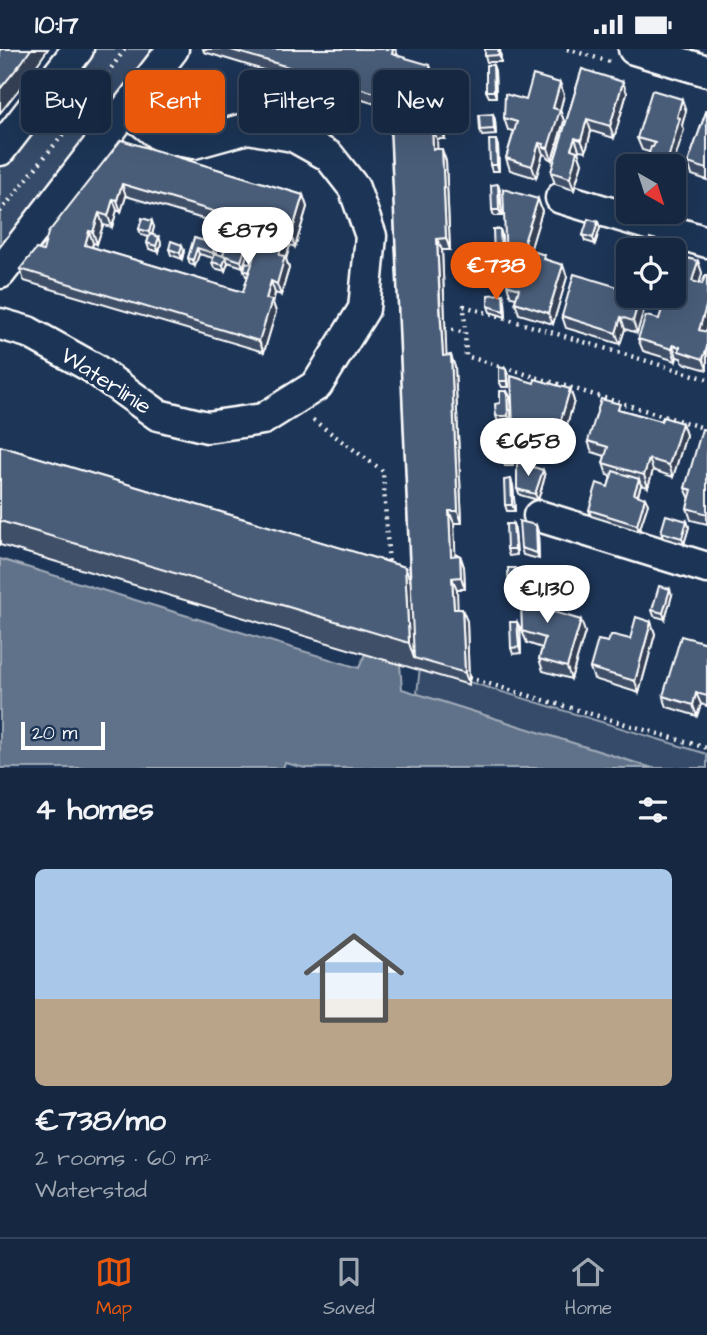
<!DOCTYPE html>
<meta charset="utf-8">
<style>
body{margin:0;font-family:"Architects Daughter",sans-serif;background:#23344c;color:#f1f3f6;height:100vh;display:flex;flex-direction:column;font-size:26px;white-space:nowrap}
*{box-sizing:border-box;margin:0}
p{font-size:23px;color:#9ea6b1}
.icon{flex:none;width:38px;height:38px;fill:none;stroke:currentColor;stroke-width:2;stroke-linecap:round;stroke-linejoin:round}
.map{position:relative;height:719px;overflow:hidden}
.drawer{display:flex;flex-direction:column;background:#162841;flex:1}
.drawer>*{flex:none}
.top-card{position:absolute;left:21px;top:21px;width:665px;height:63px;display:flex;gap:14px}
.needle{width:46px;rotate:141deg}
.tools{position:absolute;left:616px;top:105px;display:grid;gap:14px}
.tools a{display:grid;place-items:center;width:70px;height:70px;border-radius:10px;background:#162841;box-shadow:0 7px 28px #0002,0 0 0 2px #35445a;font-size:35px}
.scale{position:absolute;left:21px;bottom:18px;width:84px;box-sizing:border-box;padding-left:7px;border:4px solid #fff;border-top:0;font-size:19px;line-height:24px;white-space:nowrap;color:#fff;-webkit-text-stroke:5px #1d3557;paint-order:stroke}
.price{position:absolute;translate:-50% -60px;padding:0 16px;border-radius:24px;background:#fff;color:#222;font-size:23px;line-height:46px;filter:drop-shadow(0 2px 4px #0008)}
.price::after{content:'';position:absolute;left:50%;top:42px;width:21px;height:16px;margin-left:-10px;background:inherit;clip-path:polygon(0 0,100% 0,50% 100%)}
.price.current{background:#ea580c;color:#fff}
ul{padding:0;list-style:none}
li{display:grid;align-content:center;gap:14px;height:371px;padding:0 35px}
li+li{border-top:2px solid #35445a}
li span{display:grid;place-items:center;height:217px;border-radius:10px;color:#555}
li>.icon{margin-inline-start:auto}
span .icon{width:126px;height:126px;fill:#fffc;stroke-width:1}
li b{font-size:30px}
h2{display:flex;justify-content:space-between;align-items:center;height:84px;padding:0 35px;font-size:30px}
.chip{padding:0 24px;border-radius:10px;background:#162841;box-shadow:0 7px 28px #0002,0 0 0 2px #35445a;font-size:24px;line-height:63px}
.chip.current{background:#ea580c;color:#fff}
.status{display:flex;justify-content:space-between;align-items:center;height:49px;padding:0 35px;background:#162841;direction:ltr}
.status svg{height:19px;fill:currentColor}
.dock{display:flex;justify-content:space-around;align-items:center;height:98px;border-top:2px solid #35445a;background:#162841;font-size:19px;color:#9ea6b1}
.dock a{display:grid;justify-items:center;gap:4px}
.dock .current{color:#ea580c}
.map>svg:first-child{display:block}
.green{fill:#364b69;stroke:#9aa5b4;stroke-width:2}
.water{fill:#617289;stroke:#a0aab8;stroke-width:2}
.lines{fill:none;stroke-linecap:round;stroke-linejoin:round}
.street-casing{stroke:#fff;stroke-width:35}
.path{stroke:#fff;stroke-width:4.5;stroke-dasharray:2 5;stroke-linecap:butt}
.street{stroke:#1d3557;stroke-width:30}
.wall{fill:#405068;stroke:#fff;stroke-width:2;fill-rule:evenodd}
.shaded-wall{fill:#344155;stroke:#fff;stroke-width:2}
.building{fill:#4a5d79;stroke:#fff;stroke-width:2;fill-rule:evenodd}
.labels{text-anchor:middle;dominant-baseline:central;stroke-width:7;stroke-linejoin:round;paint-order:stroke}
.street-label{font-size:23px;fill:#fff;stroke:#1d3557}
</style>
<div class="status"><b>10:17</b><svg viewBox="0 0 49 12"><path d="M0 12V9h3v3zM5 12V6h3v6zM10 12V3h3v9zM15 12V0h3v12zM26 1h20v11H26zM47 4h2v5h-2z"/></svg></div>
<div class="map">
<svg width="707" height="719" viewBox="0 0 707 719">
<rect width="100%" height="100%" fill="#1d3557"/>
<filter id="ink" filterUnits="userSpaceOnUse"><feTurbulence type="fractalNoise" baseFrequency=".0143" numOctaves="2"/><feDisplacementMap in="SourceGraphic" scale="14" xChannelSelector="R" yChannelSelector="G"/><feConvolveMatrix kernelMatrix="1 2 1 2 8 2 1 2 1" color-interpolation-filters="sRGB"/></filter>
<g filter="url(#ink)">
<g class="green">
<path d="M93,0h73l-166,207v-91z"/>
<path d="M420,618l287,87v14h-55l-235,-74z"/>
</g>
<path class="water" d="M0,510l359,109 6,-14 35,10 2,25 250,79h-347l-20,-5 -2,5h-283z"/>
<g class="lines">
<g class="street-casing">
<g id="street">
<path d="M634,0l73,22"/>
<path d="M0,101l78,-101"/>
<path d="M561,149l146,44"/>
<path d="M0,224l173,-224"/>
<path d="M0,275l28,8 65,36 65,47 49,12 56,-8 54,-34 47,-76 7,-73 -17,-48 -25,-32 -36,-20 -45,-8 -54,15 -31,-5 -36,-29"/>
<path d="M539,467l168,52"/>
</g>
</g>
<g class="path">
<path d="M567,0l43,13"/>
<path d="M0,163l68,-84 57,-79"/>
<path d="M445,279l20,5"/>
<path d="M707,330l-243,-73 2,50 241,73"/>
<path d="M313,371l70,51 6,97"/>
<path d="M469,629l238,70"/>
</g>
<use href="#street" class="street"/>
</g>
<g class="wall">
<path d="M203,0h192l3,7 36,21 1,28 9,12 1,22h-8v10l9,12 4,89h-8l3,70 1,36 9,11 7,156h-8l1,32h5l4,12 1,22h-8v20l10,12 2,64 -469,-140v-99l405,121 5,15 -21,-474 -185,-56z"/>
<path d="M500,0l1,13h-14l-2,-6z"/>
<path d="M493,16l2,6 1,26h-7l-3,-6z"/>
<path d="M582,20l45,24 -13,45 -23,-7 -5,20 -7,-1 -1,2 4,11 -8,27 -19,-6 -4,-12z"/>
<path d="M560,34l4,12 -4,15 4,11 -12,39 -4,-2 -2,-3 -3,-1 -7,24 -26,-8 -4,-12 8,-27 -6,-1 -4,-12 22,-18z"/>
<path d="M707,60v71l-15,-5 -4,-12z"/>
<path d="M686,62l-4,14 2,5 -35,22 -7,-2 -5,-12z"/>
<path d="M493,65l2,6 1,15 -14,1 -2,-6z"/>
<path d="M121,91l182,55 4,12 -12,40 -5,-2 -4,14 3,9 -8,27 -6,-2 -2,10 3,9 -12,40 -240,-71 -4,-12 23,-18zM126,147l134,40 -8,28 -8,6 2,6 2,1 -5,15 -151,-45 1,-4 4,1 6,-19 9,2 5,-17 4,2z"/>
<path d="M498,97l1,25h-7l-2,-6z"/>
<path d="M500,141l2,26h-8l-2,-6z"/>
<path d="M674,148l7,3 2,6 -4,12 -12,-3 -1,-3h8z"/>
<path d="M538,150l4,12 -12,39 17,10 20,17 -14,47 -34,-10 -4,-12 1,-4 -5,-1 -4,-12z"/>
<path d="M598,173l2,6 -5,16 -10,-3 -2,-6z"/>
<path d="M154,178l-2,8 7,2 2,6 -2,9 -10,-3 -2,-6 2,-6 -8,-2 -2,-6z"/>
<path d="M502,186l1,25 -7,1 -2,-6z"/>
<path d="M194,189l21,6 2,6 -1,4 7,2 24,-1 -4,12 -15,-5 -3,9 -11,-3 -2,-6 1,-4 -14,-4 -4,12 -5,-2 -2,-6z"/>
<path d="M182,196l2,6 -2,8 -11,-4 -2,-6z"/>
<path d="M698,212l4,12 -3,11h3l5,-8v94l-24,-7 -2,-5 -4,-1 -1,4 -33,-10 -5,-12 21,-20 21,-51z"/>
<path d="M503,245l2,7 1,16 -16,-5 -2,-6z"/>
<path d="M645,257l-8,27 -12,-4 -5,15 -54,-16 -4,-12z"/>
<path d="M508,326l1,12h-7l-3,-6z"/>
<path d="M570,340l4,12 -15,51 -5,-1v2l-37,-13 -4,-12z"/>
<path d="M507,342l3,6 1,25h-13l-2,-6 4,-13z"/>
<path d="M622,361l39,11 21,2 4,12 -13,42 -20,-7 -5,17 -7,-2 -3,10 10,9 -9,27 -48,-15 -2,-6 19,-23 3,-11 -4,-1 -4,-12 2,-7 -13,-4 -4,-11z"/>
<path d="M707,381v94l-16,-4 -4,-12 3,-9 -5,-11z"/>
<path d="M511,391l2,26h-8l-2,-6z"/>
<path d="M543,421l2,6 -7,24 -18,-5 -3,-6z"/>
<path d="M513,436l2,26h-8l-2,-6z"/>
<path d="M687,472l2,6 -5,17 -21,-6 -2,-6z"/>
<path d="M513,475l2,6 2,25 -8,1 -2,-7z"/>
<path d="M536,476l2,7 1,27 -16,-4 -2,-7z"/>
<path d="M517,525l1,26h-7l-2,-6z"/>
<path d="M540,536l1,23 44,24 -14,47 -28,-8 -4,-12 3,-11 -15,-5 -5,-12z"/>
<path d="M672,546l-7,24 -11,-3 -2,-6z"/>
<path d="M517,573l3,6 1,25 -8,1 -2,-6z"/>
<path d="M651,573l4,12 -16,59 -45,-14 -4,-11 18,-26 22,-3z"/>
<path d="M707,594v63l-6,-2 -4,12 -30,-9 -4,-11z"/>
</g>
<g class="shaded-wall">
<path d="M31,0h17l-20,29 -28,35v-24z"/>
<path d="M393,0h2l4,9 -7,-4z"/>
<path d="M498,0h2l1,13 -2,-7z"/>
<path d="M430,16l4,12 2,40 -5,-12z"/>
<path d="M493,16l2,6 1,26 -2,-6z"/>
<path d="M623,33l4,11 -13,45 -4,-12z"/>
<path d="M560,34l4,12 -4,15 4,11 -12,39 -4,-12 5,-40z"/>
<path d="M682,50l4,12 -4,14 2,5 -11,36h-7l11,-49z"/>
<path d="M440,56l4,12 1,22 -4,-12z"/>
<path d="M493,65l2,6 1,15 -2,-6z"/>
<path d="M587,70l4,12 -5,20 -5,-11z"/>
<path d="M432,78l5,12 1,22 -5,-12z"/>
<path d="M575,89l4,12 -1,2 4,11 -8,27 -4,-12 1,-29z"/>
<path d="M496,91l2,6 1,25 -2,-6z"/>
<path d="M539,94l4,11 -7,24 -4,-12z"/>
<path d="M442,100l4,12 4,89 -4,-12z"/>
<path d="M122,135l4,12 -5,16 -4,-12z"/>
<path d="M498,135l2,6 2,26 -3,-6z"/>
<path d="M303,146l4,12 -12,40 -4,-12z"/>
<path d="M113,150l4,11 -5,17 -4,-11z"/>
<path d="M538,150l4,12 -12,40 -4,-2 -1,-10z"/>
<path d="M681,151l2,6 -4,12 -2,-6z"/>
<path d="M99,164l4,12 -6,19 -4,-12z"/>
<path d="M152,172l2,6 -3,11 -2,-6z"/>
<path d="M598,173l2,6 -5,16 -2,-6z"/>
<path d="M500,180l2,6 1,25 -2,-6z"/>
<path d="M89,182l4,12 -4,13 -4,-11z"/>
<path d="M285,185l5,11 -4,14 3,9 -8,27 -4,-11 2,-29z"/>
<path d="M159,188l2,6 -2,9 -3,-6z"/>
<path d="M437,190l5,11 5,117 -4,-11z"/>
<path d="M215,195l2,6 -2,9 -2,-6z"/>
<path d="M182,196l2,6 -2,8 -2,-6z"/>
<path d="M197,199l2,6 -4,12 -2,-6z"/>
<path d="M245,200l2,6 -4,12 -2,-6z"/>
<path d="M226,208l2,6 -3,8 -2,-6z"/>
<path d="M698,212l4,12 -5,20 -5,-12z"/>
<path d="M563,216l4,12 -14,47 -5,-11z"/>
<path d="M271,232l4,12 -2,10 3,9 -12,40 -5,-11 7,-42z"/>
<path d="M503,245l2,7 1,16 -2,-6z"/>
<path d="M640,247h2l3,10 -8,27 -4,-12z"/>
<path d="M707,254v26l-4,12 -4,-11z"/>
<path d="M621,268l4,12 -5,15 -4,-11z"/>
<path d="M673,296l4,12 -1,4 -4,-12z"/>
<path d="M707,298v22l-4,-10z"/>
<path d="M451,306l4,12 7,156 -4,-12z"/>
<path d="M506,320l2,6 1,12 -2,-6z"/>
<path d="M570,340l4,12 -15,51 -4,-12z"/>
<path d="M507,342l3,6 1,25 -3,-6z"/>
<path d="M682,374l4,12 -13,42 -4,-12z"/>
<path d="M509,385l2,6 2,26 -3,-6z"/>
<path d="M649,410l4,11 -5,17 -4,-12z"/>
<path d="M543,421l2,6 -7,24 -3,-6z"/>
<path d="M511,430l2,6 2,26 -3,-6z"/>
<path d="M639,430l2,6 -5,15 -2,-6z"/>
<path d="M645,449l3,6 -9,27 -2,-6z"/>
<path d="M449,462l5,12 2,44 -5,-11z"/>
<path d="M687,472l2,6 -5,17 -2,-6z"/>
<path d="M513,475l2,6 2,25 -2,-6z"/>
<path d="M536,476l2,7 1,27 -2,-6z"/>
<path d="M460,506l4,12 1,22 -4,-12z"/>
<path d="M405,518l10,26 -1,65 -5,-15z"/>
<path d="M515,519l2,6 1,26 -2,-6z"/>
<path d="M536,524l4,12 2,34 -5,-12z"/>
<path d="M452,529l5,11 1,32 -4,-12z"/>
<path d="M670,540l2,6 -7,24 -2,-6z"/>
<path d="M462,560l5,12 2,64 -4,-12z"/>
<path d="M581,571l4,12 -14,47 -4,-12z"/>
<path d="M517,573l3,6 1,25 -2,-6z"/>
<path d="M651,573l4,12 -16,59 -4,-12z"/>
<path d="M696,644l5,11 -4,12 -4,-11z"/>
</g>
<g class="building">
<path d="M0,0h31l-9,13 -22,27z"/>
<path d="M228,0h165l-1,5 38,11 1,40h9l1,22h-9l1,22h9l4,89 -9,1 3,69 3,48 8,-1 5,112 2,44h-9l2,45 9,-1 1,22 -9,1 2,31h8l3,64 -51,-15 -25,-561z"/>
<path d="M485,0h13l1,6 -14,1z"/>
<path d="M486,16h7l1,26h-8z"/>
<path d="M582,20l41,13 -13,44 -23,-7 -6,21 -6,-2 -4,11 6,2 -7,27 -19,-6z"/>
<path d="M533,26l27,8 -7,25 7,2 -12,38 -5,-1 1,-3 -5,-1 -7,23 -26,-8 11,-36 -13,-4 1,-24 21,6z"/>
<path d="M652,41l30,9 -5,18 3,1 -14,48h-21l6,-19h2l2,-4 -18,-5z"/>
<path d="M707,60v60l-19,-6z"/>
<path d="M493,65l1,15 -14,1 -1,-15z"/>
<path d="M121,91l182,55 -12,40 -6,-1 -6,21 6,1 -8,28 -6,-3 -5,18 6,1 -13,41 -239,-72 16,-20 7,2 5,-18zM122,135l141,42 -20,66 -158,-47 4,-14 4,1 6,-19 9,3 5,-17 4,1z"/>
<path d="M489,91h7l1,25h-7z"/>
<path d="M498,135l1,26h-7l-1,-25z"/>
<path d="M503,140l35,10 -13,40 1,10 19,6 -1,4 19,6 -15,48 -33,-11 4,-13 -12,-4z"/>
<path d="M674,148l7,3 -4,12 -3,-1z"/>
<path d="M142,169l10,3 -3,11 -10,-3z"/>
<path d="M588,170l10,3 -5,16 -10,-3z"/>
<path d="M493,180h7l1,25 -7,1z"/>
<path d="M150,185l9,3 -3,9 -9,-3z"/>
<path d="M194,189l21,6 -2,9 -16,-5 -4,12 -5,-2z"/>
<path d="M650,189l23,7 -1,5h-25z"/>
<path d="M171,192l11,4 -2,8 -11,-4z"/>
<path d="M227,193l18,7 -4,12 -18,-6z"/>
<path d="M215,204l11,4 -3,8 -11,-3z"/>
<path d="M684,208l14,4 -6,20 10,3 3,-8h2v27l-8,27 8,2v15l-4,12 -24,-8 1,-4 -7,-2 -1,4 -34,-10 8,-23 13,3 7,-23h8v-29l6,1z"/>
<path d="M246,213l6,2 -3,8 -5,-2z"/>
<path d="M574,225l54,16v6h12l-7,25 -12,-4 -5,16 -54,-17z"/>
<path d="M503,245l1,17 -16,-5v-11z"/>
<path d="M499,318l7,2 1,12h-8z"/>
<path d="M511,327l23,7 1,-4 35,10 -15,51 -5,-1v2l-37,-13z"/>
<path d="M500,342h7l1,25h-12l-1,-12 5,-1z"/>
<path d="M601,350l19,5 -2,5 43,12 2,-4 19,6 -13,42 -20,-6 -5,16 -41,-12 5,-16 -20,-6z"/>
<path d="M702,380l5,1v84l-20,-6 5,-18 -7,-2z"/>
<path d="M509,385l1,26h-7l-1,-25z"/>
<path d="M0,397l405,121 4,76 -409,-122z"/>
<path d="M517,413l26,8 -8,24 -18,-5z"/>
<path d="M613,422l26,8 -5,15 11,4 -8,27 -48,-15 8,-27 11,4z"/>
<path d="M511,430l1,26h-7l-1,-25z"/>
<path d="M666,466l21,6 -5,17 -21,-6z"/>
<path d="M519,472l17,4 1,28 -16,-5z"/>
<path d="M506,475h7l2,25h-8z"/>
<path d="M508,519h7l1,26h-7z"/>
<path d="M536,524l1,34 44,13 -14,47 -28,-8 6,-21 -23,-7 -2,-57z"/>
<path d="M659,537l11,3 -7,24 -11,-3z"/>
<path d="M636,568l15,5 -16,59 -45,-13 8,-28 10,2 3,-7h3l16,4z"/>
<path d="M510,573h7l2,25 -8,1z"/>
<path d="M681,587l26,7v53l-11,-3 -3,12 -30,-9z"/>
</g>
</g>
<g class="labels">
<g class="street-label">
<text transform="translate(106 332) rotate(33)">Waterlinie</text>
</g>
</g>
</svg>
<div class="tools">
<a><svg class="needle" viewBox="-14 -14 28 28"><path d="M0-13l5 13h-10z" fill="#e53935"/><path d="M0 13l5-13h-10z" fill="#9ea6b1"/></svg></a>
<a><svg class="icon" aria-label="locate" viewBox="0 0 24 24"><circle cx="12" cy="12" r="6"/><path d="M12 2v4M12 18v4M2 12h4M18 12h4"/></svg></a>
</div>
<div class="scale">20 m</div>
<b class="price" style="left:248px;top:218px">€879</b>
<b class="price current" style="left:496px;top:253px">€738</b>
<b class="price" style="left:528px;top:429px">€658</b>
<b class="price" style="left:547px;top:576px">€1,130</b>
<div class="top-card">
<a class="chip">Buy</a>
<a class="chip current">Rent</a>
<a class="chip">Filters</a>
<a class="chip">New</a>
</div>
</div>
<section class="drawer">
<h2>4 homes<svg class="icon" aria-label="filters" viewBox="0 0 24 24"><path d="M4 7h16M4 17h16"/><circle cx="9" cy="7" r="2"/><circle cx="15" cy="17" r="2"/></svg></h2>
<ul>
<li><span style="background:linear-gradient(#a9c7e8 60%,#b9a48a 0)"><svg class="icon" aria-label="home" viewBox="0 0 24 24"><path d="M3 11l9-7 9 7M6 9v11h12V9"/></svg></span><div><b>€738/mo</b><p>2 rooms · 60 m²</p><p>Waterstad</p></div></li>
</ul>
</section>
<nav class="dock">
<a class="current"><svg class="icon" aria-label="map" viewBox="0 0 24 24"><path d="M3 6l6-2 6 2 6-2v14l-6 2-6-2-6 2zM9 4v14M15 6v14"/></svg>Map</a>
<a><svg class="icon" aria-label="saved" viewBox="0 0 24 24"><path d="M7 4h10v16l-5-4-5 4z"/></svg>Saved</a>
<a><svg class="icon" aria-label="home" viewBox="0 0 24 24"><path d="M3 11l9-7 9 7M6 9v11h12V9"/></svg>Home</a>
</nav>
